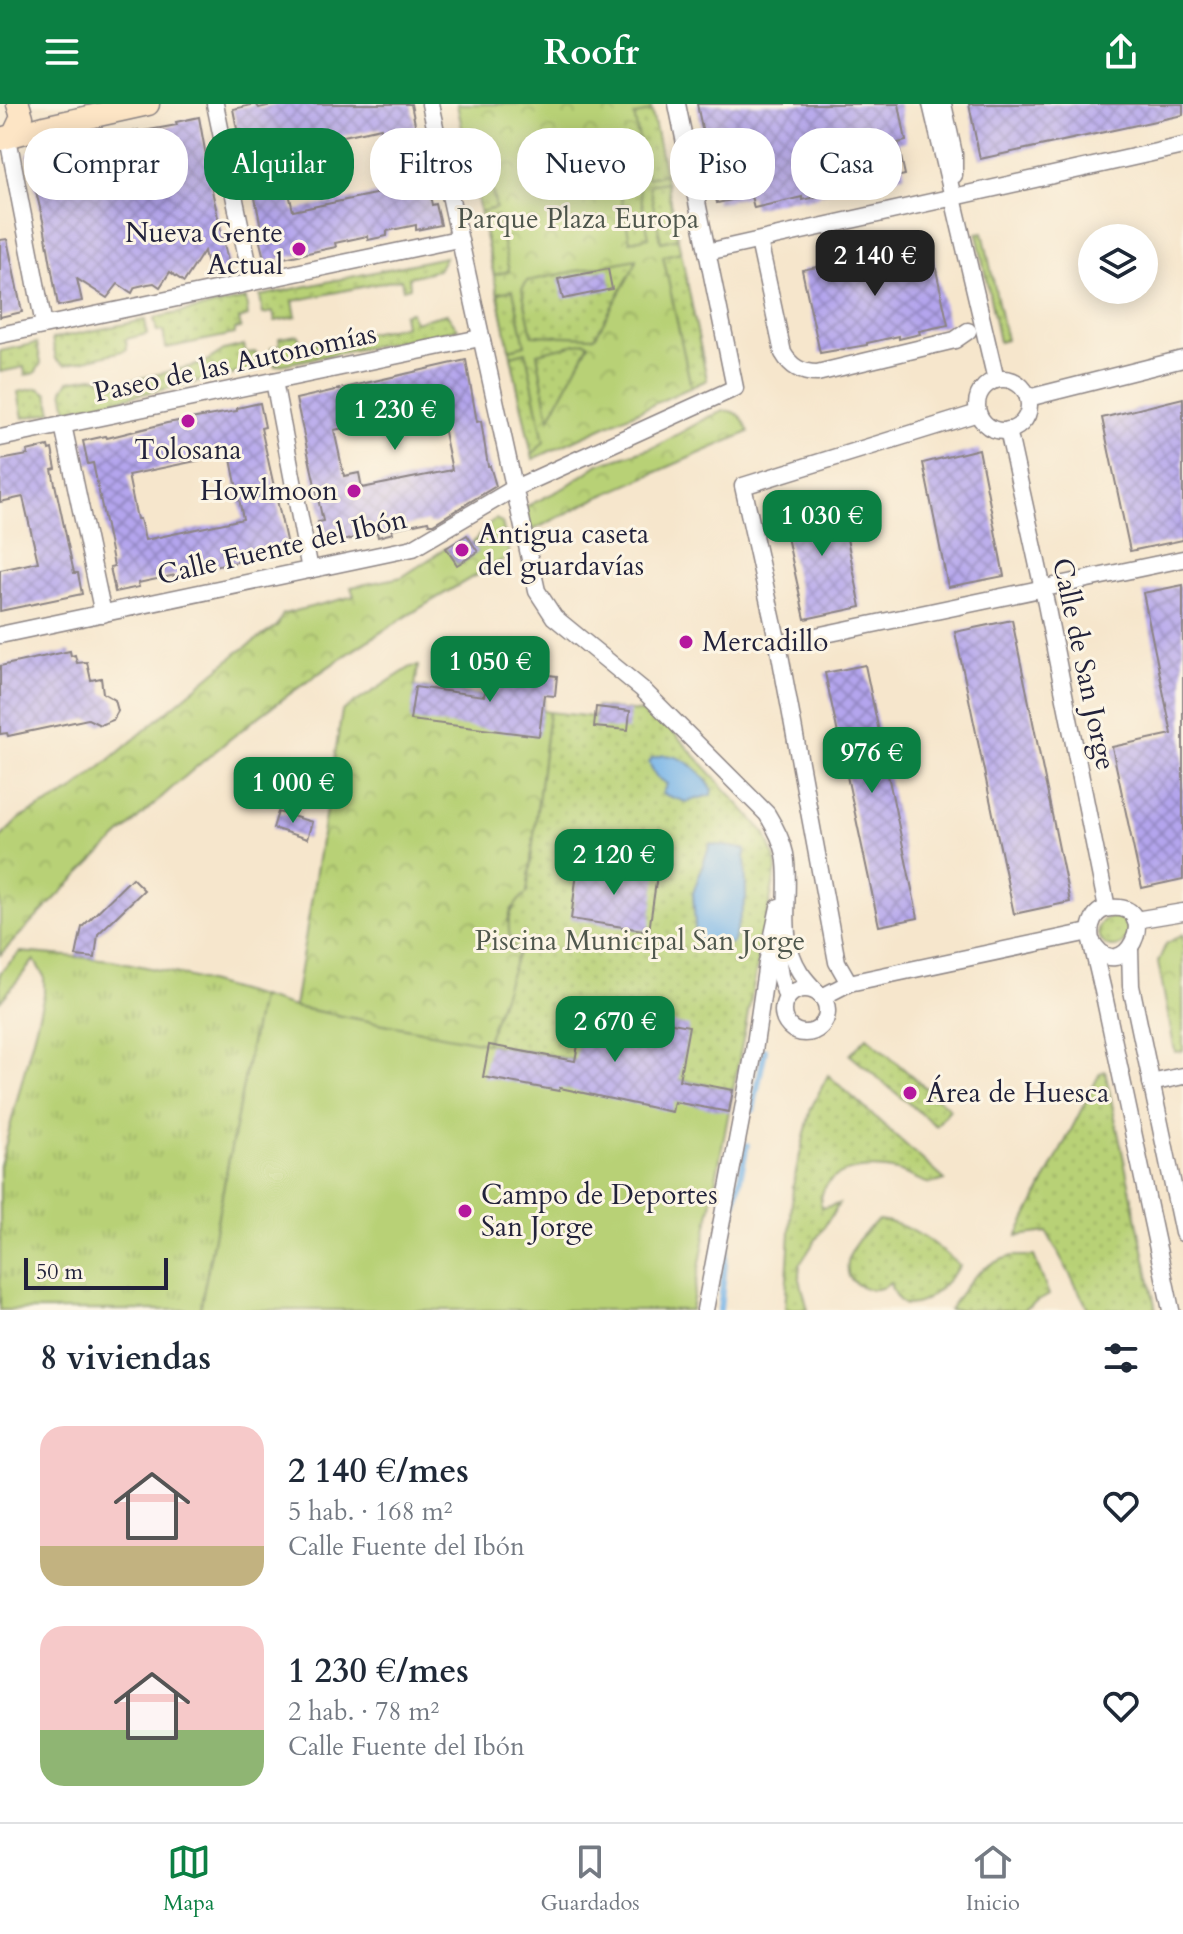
<!DOCTYPE html>
<html lang="es">
<meta charset="utf-8">
<style>
body{margin:0;font-family:Cardo,serif;background:#f2f2f3;color:#1f2937;height:100vh;display:flex;flex-direction:column;font-size:30px;white-space:nowrap}
*{box-sizing:border-box;margin:0}
p{font-size:26px;color:#747a83}
.icon{flex:none;width:44px;height:44px;fill:none;stroke:currentColor;stroke-width:2;stroke-linecap:round;stroke-linejoin:round}
.map{position:relative;height:1206px;overflow:hidden}
.panel{display:flex;flex-direction:column;background:#fff;flex:1}
.panel>*{flex:none}
.top-card{position:absolute;left:24px;top:24px;width:1136px;height:72px;display:flex;gap:16px}
.fabs{position:absolute;left:1078px;top:120px;display:grid;gap:16px}
.fabs a{display:grid;place-items:center;width:80px;height:80px;border-radius:50%;background:#fff;box-shadow:0 4px 20px #0003;font-size:40px}
.scale{position:absolute;left:24px;bottom:20px;width:144px;box-sizing:border-box;padding-left:8px;border:4px solid #22223b;border-top:0;font-size:22px;line-height:28px;white-space:nowrap;color:#22223b;-webkit-text-stroke:6px #fcf5e5;paint-order:stroke}
.price{position:absolute;translate:-50% -68px;padding:0 18px;border-radius:16px;background:#0b8043;color:#fff;font-size:26px;line-height:52px;filter:drop-shadow(0 2px 4px #0008)}
.price::after{content:'';position:absolute;left:50%;top:48px;width:24px;height:18px;margin-left:-12px;background:inherit;clip-path:polygon(0 0,100% 0,50% 100%)}
.price.on{background:#222;color:#fff}
ul{padding:0;list-style:none}
li{display:flex;align-items:center;gap:24px;height:200px;padding:0 40px}
li span{display:grid;place-items:center;flex:none;width:224px;height:160px;border-radius:24px;color:#555}
li>.icon{margin-inline-start:auto}
span .icon{width:96px;height:96px;fill:#fffc;stroke-width:1}
li b{font-size:34px}
h2{display:flex;justify-content:space-between;align-items:center;height:96px;padding:0 40px;font-size:34px}
.chip{padding:0 28px;border-radius:32px;background:#fff;box-shadow:0 4px 20px #0003;font-size:28px;line-height:72px}
.chip.on{background:#0b8043;color:#fff}
header{display:flex;justify-content:space-between;align-items:center;height:104px;padding:0 40px;background:#0b8043;color:#fff;font-size:36px;font-weight:600}
.tab-bar{display:flex;justify-content:space-around;align-items:center;height:112px;border-top:2px solid #e0e1e3;background:#fff;font-size:22px;color:#747a83}
.tab-bar a{display:grid;justify-items:center;gap:4px}
.tab-bar .on{color:#0b8043}
.map>svg:first-child{display:block}
.grass{fill:url(#grass-tufts);stroke:#6d7a58;stroke-width:2}
.park{fill:url(#park-crowns);stroke:#6d7a58;stroke-width:2}
.garden{fill:url(#garden-dots);stroke:#6d7a58;stroke-width:2}
.pitch{fill:#b8d176;stroke:#6d7a58;stroke-width:2}
.water{fill:#74b3e8;stroke:#4b6a92;stroke-width:2}
.lines{fill:none;stroke-linecap:round;stroke-linejoin:round}
.stream{stroke:#74b3e8;stroke-width:6}
.building{fill:url(#building-cross-hatch);fill-rule:evenodd}
.minor-casing{stroke:#8c8484;stroke-width:19}
.secondary-casing{stroke:#8c8484;stroke-width:25}
.minor{stroke:#fff;stroke-width:16}
.secondary{stroke:#fde5c5;stroke-width:22}
.poi-dot{fill:#b5179e;stroke:#fcf5e5;stroke-width:3}
.labels{text-anchor:middle;dominant-baseline:central;stroke-width:6;stroke-linejoin:round;paint-order:stroke}
.park-label{font-size:28px;fill:#4f574d;stroke:#fcf5e5}
.poi-label{font-size:28px;fill:#22223b;stroke:#fcf5e5;text-anchor:start}
.street-label{font-size:28px;fill:#22223b;stroke:#fcf5e5}
</style>
<header><svg class="icon" aria-label="menu" viewBox="0 0 24 24"><path d="M4 6h16M4 12h16M4 18h16"/></svg>Roofr<svg class="icon" aria-label="share" viewBox="0 0 24 24"><path d="M12 15V3M7 8l5-5 5 5M5 13v7h14v-7"/></svg></header>
<div class="map">
<svg width="1183" height="1206" viewBox="0 0 1183 1206">
<defs>
<pattern id="grass-tufts" width="24" height="20" patternUnits="userSpaceOnUse" patternTransform="scale(2)"><rect width="24" height="20" fill="#b8d176"/><path d="M3 7l-1-3M5 7V3M7 7l1-3M15 17l-1-3M17 17v-4M19 17l1-3" fill="none" stroke="#9eb367"/></pattern>
<pattern id="park-crowns" width="20" height="18" patternUnits="userSpaceOnUse" patternTransform="scale(2)"><rect width="20" height="18" fill="#b8d176"/><path d="M2 6a3 3 0 1 1 6 0M12 15a3 3 0 1 1 6 0" fill="none" stroke="#9eb367"/></pattern>
<pattern id="garden-dots" width="8" height="8" patternUnits="userSpaceOnUse" patternTransform="scale(2)"><rect width="8" height="8" fill="#b8d176"/><path d="M2 2h.1M6 6h.1" fill="none" stroke="#9eb367" stroke-width="1.8" stroke-linecap="round"/></pattern>
<pattern id="building-cross-hatch" width="8" height="8" patternUnits="userSpaceOnUse" patternTransform="scale(2)"><rect width="8" height="8" fill="#b4a5ed"/><path d="M0 0l8 8M0 8l8-8" fill="none" stroke="#9286c1"/></pattern>
</defs>
<rect width="100%" height="100%" fill="#fcf5e5"/>
<filter id="ink" filterUnits="userSpaceOnUse"><feTurbulence type="fractalNoise" baseFrequency=".0125" numOctaves="2"/><feDisplacementMap in="SourceGraphic" scale="16" xChannelSelector="R" yChannelSelector="G"/><feConvolveMatrix kernelMatrix="1 2 1 2 8 2 1 2 1" color-interpolation-filters="sRGB"/></filter>
<filter id="wash" filterUnits="userSpaceOnUse"><feTurbulence type="fractalNoise" baseFrequency=".006" numOctaves="4" result="noise"/><feDisplacementMap in="SourceGraphic" scale="32" xChannelSelector="R" yChannelSelector="G"/><feGaussianBlur stdDeviation="1.8" result="paint"/><feColorMatrix in="noise" values="0 0 0 0 0 0 0 0 0 0 0 0 0 0 0 0 0 1.4 0 .05"/><feComposite in="paint" operator="in"/></filter>
<g filter="url(#wash)">
<rect width="100%" height="100%" fill="#f6e6cc"/>
<path class="grass" d="M20,848l92,8 67,14 81,23 -60,313h-200v-144l44,-171v-19l-10,-16 -34,42v-29z"/>
<g class="park">
<path d="M457,0h193l57,276 -174,79z"/>
<path d="M724,307c16,-1 19,8 25,21l-152,66 -66,33 -6,-24 39,-19 35,-24 58,-18 50,-28z"/>
<path d="M496,415l6,4 8,33c-98,54 -192,113 -280,183 -82,66 -157,140 -230,216v-117l20,-20 51,-26 166,-139 40,-27 6,-12 71,-18 -3,-9 51,-10 44,-29 12,17 19,-13 -5,-8 16,-19z"/>
<path d="M418,562l-3,21 69,9 1,-4 59,7 -2,12 7,1 -22,182 -16,16 -3,11 11,31 -33,92 -192,-37 48,-296 69,-44z"/>
<path d="M1183,830v117l-8,1 -17,-90 8,-18z"/>
</g>
<g class="garden">
<path d="M652,8l13,62 -18,4 -13,-63z"/>
<path d="M483,42l13,62 -16,4 -13,-62z"/>
<path d="M632,49l17,84 -19,4 -17,-85z"/>
<path d="M666,78l12,56 -17,4 -12,-57z"/>
<path d="M497,112l12,55 -15,4 -12,-56z"/>
<path d="M983,128l23,108 -7,2 -22,-109z"/>
<path d="M681,148l26,128 -16,7 -28,-131z"/>
<path d="M445,153l-7,13 -29,7 1,10 -7,2 -2,-10 -108,22 3,16 -21,4 -2,-9 -10,2 -3,-18z"/>
<path d="M636,155l-1,6 -40,72 -63,-2 -10,-46 5,-8z"/>
<path d="M513,186l12,55 -16,4 -11,-56z"/>
<path d="M246,195l2,17 -9,3 2,9 -6,1v5l-69,14 -3,-17 -6,1 -3,-14z"/>
<path d="M411,208l3,10 33,-8 11,15 -183,37 -4,-18 9,-2 -1,-8 19,-3 3,11 104,-20 -2,-12z"/>
<path d="M145,216l2,14 -21,5 1,11 -62,15 -9,-6 -4,-20z"/>
<path d="M585,238l4,2 -40,75 -12,-66z"/>
<path d="M37,239l4,20 -6,10 -10,2 -1,-8 -24,5v-21z"/>
<path d="M244,241l2,8 10,-1 3,17 -192,41 -4,-20 6,-9 23,-4 16,2 3,6 91,-21 22,-14z"/>
<path d="M526,248l18,90 -12,13 -21,-99z"/>
<path d="M38,284l10,6 4,18 -29,6 -5,-26z"/>
<path d="M596,603l61,7 109,120 11,31 -44,225 -247,-46 32,-91c-15,-22 -12,-44 9,-60l22,-181 45,5z"/>
<circle cx="1113" cy="828" r="15"/>
<path d="M867,933l83,72 -14,17 -86,-71z"/>
<path d="M1105,967l51,239h-67l-42,-78 -30,4 83,-163z"/>
<path d="M828,971l117,105c-6,2 -12,4 -18,3 -10,-3 -19,-9 -30,-12 -29,-7 -80,-3 -76,37l18,-4 -39,60 -1,11 9,35h-23l8,-125 18,-77z"/>
<path d="M878,1116c31,3 59,25 82,46 -13,15 -35,44 -57,38 -7,-6 -11,-12 -13,-21 -13,11 -31,6 -41,-6 -7,-24 13,-43 29,-57z"/>
<path d="M1013,1152h21l15,39 -27,15h-73c18,-27 31,-46 64,-54z"/>
</g>
<path class="pitch" d="M260,893l34,10 439,83 -42,220h-491z"/>
<g class="water">
<path d="M664,651c21,1 37,16 48,34l-1,6 -25,7 -24,-8 5,-10 -11,-8 -7,-13 3,-5z"/>
<path d="M710,740l35,5 1,49 -14,46 -36,-4 -3,-47z"/>
</g>
<g class="lines">
<g class="stream">
<path d="M753,1006l12,-60"/>
<path d="M720,1206l8,-74 19,-91"/>
</g>
</g>
<g id="blocks">
<g class="building">
<path d="M256,0l3,4 18,-4h134l6,30 9,16 -3,13 9,42 4,-1 5,21 -25,5v-5l-29,6v5l-19,4 -1,-4 -32,7 1,4 -71,15 -6,-24 4,-1 -22,-108h-4l-4,-20zM381,24l13,62 -101,21 -10,-45 12,-3 -3,-16z"/>
<path d="M697,0h202l7,37 -8,2 7,32 -86,19v2l-17,4v-3l-48,11 -3,-12 -34,7z"/>
<path d="M969,0h214v11l-203,44z"/>
<path d="M199,13l14,78 17,75 -21,4 -5,-23 -20,31 -14,-10 -10,15 -6,-4 -6,1 -13,3 -3,6 -14,-9 -11,14 -30,-19 5,22 -24,5 -14,-81 -17,-72 21,-4 1,3 89,-22v2l39,-7 -1,-3z"/>
<path d="M7,135l15,73 -22,5v-77z"/>
<path d="M930,138l18,83 -29,6 1,3 -21,5v-3l-32,7v2l-47,8 -18,-83 30,-6 -1,-3 17,-4 1,3 32,-7v-2z"/>
<path d="M608,165l4,20 -49,10 -5,-20z"/>
<path d="M466,256l11,62 4,-1 7,45h2l6,20 -63,38h-4l-1,-3 -36,8 1,4 -15,4 -1,-5 -53,14 -6,-24 5,-1 -27,-122zM439,304l13,62 -90,18 -3,-15 -15,3 -10,-46z"/>
<path d="M1183,294v142l-53,11 -28,-133z"/>
<path d="M260,299l5,24 -4,1 28,126 -23,5 -1,-3 -127,27 1,4 -24,5 -5,-25 4,-1 -11,-54 -10,-49 -5,1 -5,-23 23,-5 1,2 60,-15 70,-12v-3zM230,350l13,65 -98,21 -5,-21h-3l-9,-44z"/>
<path d="M48,342l1,4 3,-1 4,20 -4,1 22,103h4l4,21 -82,17v-41l38,-8 -15,-65 -23,5v-42l28,-5 -1,-4z"/>
<path d="M979,345l25,127 -56,11 -25,-124z"/>
<path d="M838,391l23,112 -56,12 -23,-105z"/>
<path d="M467,431l11,17 -21,13 -11,-17z"/>
<path d="M1183,481v294l-41,9 -30,-141 60,-13 -29,-141z"/>
<path d="M1012,516l58,282 -56,12 -59,-282z"/>
<path d="M70,547l1,5 4,-1 2,8 10,-1 4,18 10,-2 2,15 12,7 3,11 -5,9 -13,5 -12,-6 -80,17 -1,-3 -7,1v-68z"/>
<path d="M865,561l53,253 -39,8 -54,-253z"/>
<path d="M492,565l65,7 -2,20 -11,-1 -5,41 -129,-16 5,-33 69,9 1,-4 4,1z"/>
<path d="M596,603l34,4 -2,19 -34,-3z"/>
<path d="M278,708l34,10 -5,17 -34,-11z"/>
<path d="M578,760l79,11 -8,56 -78,-12z"/>
<path d="M132,774l12,12 -46,44 -3,24 -19,-2 6,-29z"/>
<path d="M585,903l104,19 -10,54 54,10 -4,22 -55,-10 -2,10 -112,-24 -1,3 -76,-14 6,-32 86,16z"/>
</g>
</g>
</g>
<g filter="url(#ink)">
<use href="#blocks" fill-opacity="0" stroke="#8c8484" stroke-width="2"/>
<g class="lines">
<g class="minor-casing">
<g id="minor">
<path d="M215,0l37,178"/>
<path d="M430,0l107,487 17,26 88,72 125,125c8,13 15,26 18,40 7,39 -9,81 15,118 4,6 10,13 16,19"/>
<path d="M931,0l65,276"/>
<path d="M943,0l11,50v21"/>
<path d="M8,34l36,187"/>
<path d="M759,137l24,112c8,14 18,20 34,20l138,-33 13,-9"/>
<path d="M707,148l476,-106"/>
<path d="M0,231l458,-96"/>
<circle cx="1003" cy="301" r="26"/>
<path d="M274,277l36,189"/>
<path d="M1028,294l155,-39"/>
<path d="M63,321l40,189"/>
<path d="M1008,326l35,159 64,319"/>
<path d="M0,334l480,-100"/>
<path d="M0,531l413,-87 100,-59 222,-101 -58,-284"/>
<path d="M778,540l405,-85"/>
<path d="M1135,816l48,-8"/>
<path d="M1091,836c31,54 74,-37 20,-32 -17,1 -23,17 -20,32l12,51 68,319"/>
<path d="M775,839l5,33 7,22"/>
<path d="M1130,845l1,37 52,247"/>
<path d="M849,879l-12,-21 -59,-318 -35,-158 235,-73"/>
<circle cx="805" cy="907" r="22"/>
<path d="M822,893l27,-14 240,-51"/>
<path d="M1151,979l32,-7"/>
<path d="M705,1206l49,-259 13,-88 12,-56"/>
</g>
</g>
<g class="secondary-casing">
<g id="secondary">
<path d="M14,30l8,-17 -4,-13"/>
<path d="M0,35l44,-12 104,-23"/>
</g>
</g>
<use href="#minor" class="minor"/>
<use href="#secondary" class="secondary"/>
</g>
</g>
<g class="poi-dot">
<circle cx="299" cy="145" r="8"/>
<circle cx="188" cy="317" r="8"/>
<circle cx="354" cy="387" r="8"/>
<circle cx="462" cy="446" r="8"/>
<circle cx="686" cy="538" r="8"/>
<circle cx="910" cy="989" r="8"/>
<circle cx="465" cy="1107" r="8"/>
</g>
<g class="labels">
<g class="park-label">
<text x="578" y="115">Parque Plaza Europa</text>
<text x="640" y="837">Piscina Municipal San Jorge</text>
</g>
<g class="poi-label">
<text x="283" y="129" text-anchor="end">Nueva Gente<tspan x="283" dy="32">Actual</tspan></text>
<text x="188" y="346" text-anchor="middle">Tolosana</text>
<text x="338" y="387" text-anchor="end">Howlmoon</text>
<text x="478" y="430">Antigua caseta<tspan x="478" dy="32">del guardavías</tspan></text>
<text x="702" y="538">Mercadillo</text>
<text x="926" y="989">Área de Huesca</text>
<text x="481" y="1091">Campo de Deportes<tspan x="481" dy="32">San Jorge</tspan></text>
</g>
<g class="street-label">
<text transform="translate(235 259) rotate(-12)">Paseo de las Autonomías</text>
<text transform="translate(282 443) rotate(-13)">Calle Fuente del Ibón</text>
<text transform="translate(1084 560) rotate(78)">Calle de San Jorge</text>
</g>
</g>
</svg>
<div class="fabs">
<a><svg class="icon" aria-label="layers" viewBox="0 0 24 24"><path d="M12 4l9 5-9 5-9-5zM3 14l9 5 9-5"/></svg></a>
</div>
<div class="scale">50 m</div>
<b class="price on" style="left:875px;top:194px">2 140 €</b>
<b class="price" style="left:395px;top:348px">1 230 €</b>
<b class="price" style="left:822px;top:454px">1 030 €</b>
<b class="price" style="left:490px;top:600px">1 050 €</b>
<b class="price" style="left:872px;top:691px">976 €</b>
<b class="price" style="left:293px;top:721px">1 000 €</b>
<b class="price" style="left:614px;top:793px">2 120 €</b>
<b class="price" style="left:615px;top:960px">2 670 €</b>
<div class="top-card">
<a class="chip">Comprar</a>
<a class="chip on">Alquilar</a>
<a class="chip">Filtros</a>
<a class="chip">Nuevo</a>
<a class="chip">Piso</a>
<a class="chip">Casa</a>
</div>
</div>
<section class="panel">
<h2>8 viviendas<svg class="icon" aria-label="filters" viewBox="0 0 24 24"><path d="M4 7h16M4 17h16"/><circle cx="9" cy="7" r="2"/><circle cx="15" cy="17" r="2"/></svg></h2>
<ul>
<li><span style="background:linear-gradient(#f6c9c9 75%,#c2b280 0)"><svg class="icon" aria-label="home" viewBox="0 0 24 24"><path d="M3 11l9-7 9 7M6 9v11h12V9"/></svg></span><div><b>2 140 €/mes</b><p>5 hab. · 168 m²</p><p>Calle Fuente del Ibón</p></div><svg class="icon" aria-label="heart" viewBox="0 0 24 24"><path d="M12 20l-8-8c-3-5 5-10 8-4 3-6 11-1 8 4z"/></svg></li>
<li><span style="background:linear-gradient(#f6c9c9 65%,#8fb573 0)"><svg class="icon" aria-label="home" viewBox="0 0 24 24"><path d="M3 11l9-7 9 7M6 9v11h12V9"/></svg></span><div><b>1 230 €/mes</b><p>2 hab. · 78 m²</p><p>Calle Fuente del Ibón</p></div><svg class="icon" aria-label="heart" viewBox="0 0 24 24"><path d="M12 20l-8-8c-3-5 5-10 8-4 3-6 11-1 8 4z"/></svg></li>
</ul>
</section>
<nav class="tab-bar">
<a class="on"><svg class="icon" aria-label="map" viewBox="0 0 24 24"><path d="M3 6l6-2 6 2 6-2v14l-6 2-6-2-6 2zM9 4v14M15 6v14"/></svg>Mapa</a>
<a><svg class="icon" aria-label="saved" viewBox="0 0 24 24"><path d="M7 4h10v16l-5-4-5 4z"/></svg>Guardados</a>
<a><svg class="icon" aria-label="home" viewBox="0 0 24 24"><path d="M3 11l9-7 9 7M6 9v11h12V9"/></svg>Inicio</a>
</nav>
